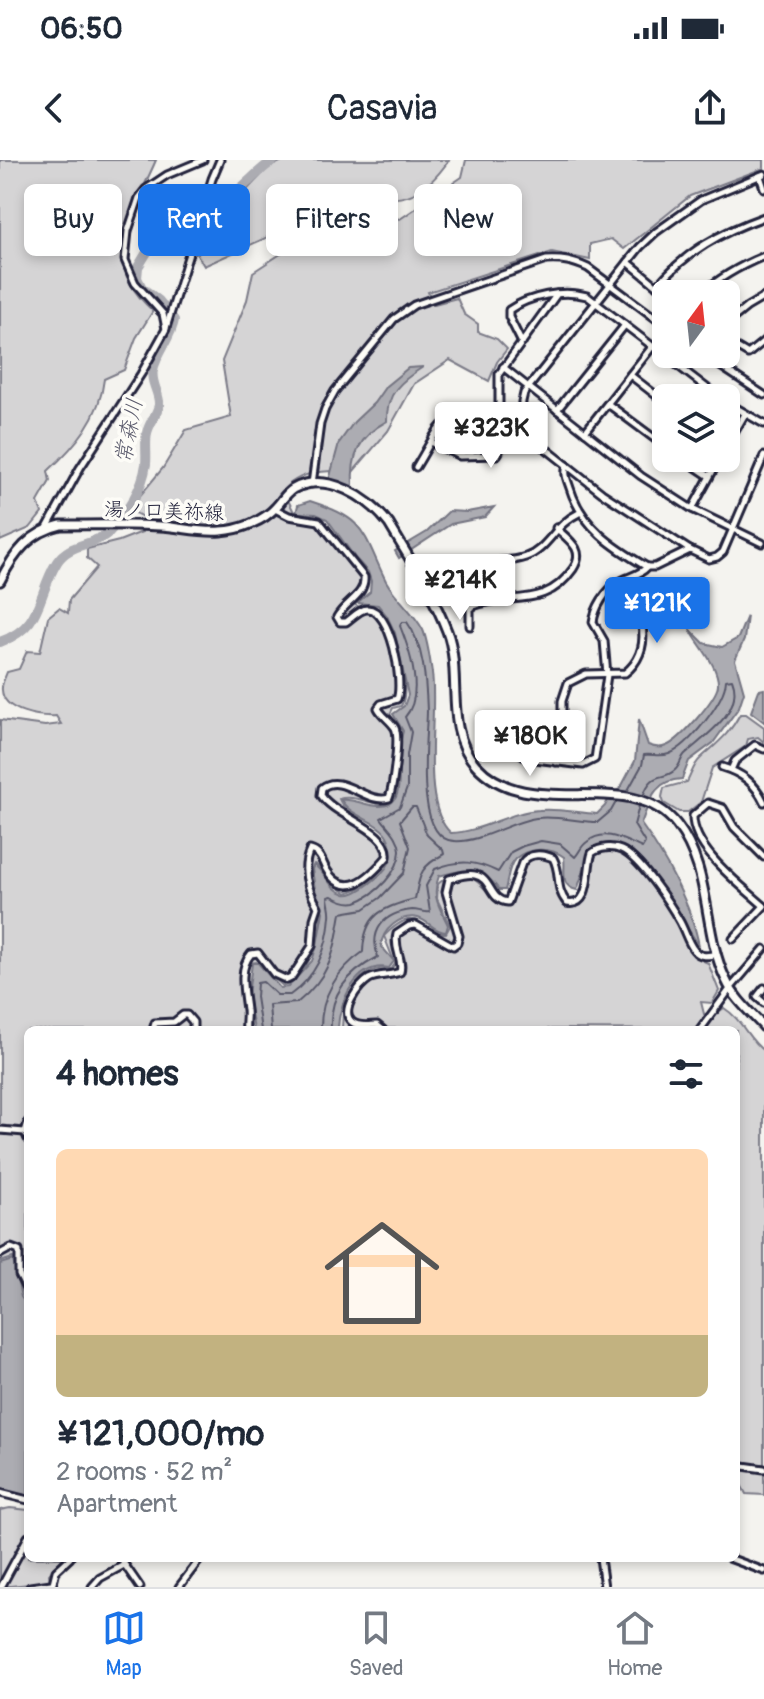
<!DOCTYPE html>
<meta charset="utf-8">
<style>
body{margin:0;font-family:Pangolin,"Klee One",sans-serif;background:#f2f2f3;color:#1f2937;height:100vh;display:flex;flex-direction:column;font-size:30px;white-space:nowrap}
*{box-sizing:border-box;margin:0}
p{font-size:26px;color:#747a83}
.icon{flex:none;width:44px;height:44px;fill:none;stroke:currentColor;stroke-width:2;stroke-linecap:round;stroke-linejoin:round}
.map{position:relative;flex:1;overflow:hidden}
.sheet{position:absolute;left:24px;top:866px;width:716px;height:536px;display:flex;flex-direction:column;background:#fff;border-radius:12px;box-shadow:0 4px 12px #0003}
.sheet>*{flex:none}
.banner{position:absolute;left:24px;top:24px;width:716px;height:72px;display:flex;gap:16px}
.needle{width:52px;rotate:15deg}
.tools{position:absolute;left:652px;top:120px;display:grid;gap:16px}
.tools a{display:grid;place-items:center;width:88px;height:88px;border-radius:12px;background:#fff;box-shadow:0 4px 12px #0003;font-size:40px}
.price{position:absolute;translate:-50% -68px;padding:0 18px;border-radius:8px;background:#fff;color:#222;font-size:26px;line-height:52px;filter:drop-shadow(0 2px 4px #0008)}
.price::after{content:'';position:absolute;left:50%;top:48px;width:24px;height:18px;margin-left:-12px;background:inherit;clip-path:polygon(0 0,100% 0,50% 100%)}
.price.active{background:#1a73e8;color:#fff}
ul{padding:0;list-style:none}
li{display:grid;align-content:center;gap:16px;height:424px;padding:0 32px}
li+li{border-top:2px solid #e0e1e3}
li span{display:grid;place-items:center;height:248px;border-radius:12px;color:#555}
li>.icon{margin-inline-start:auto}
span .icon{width:144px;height:144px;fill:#fffc;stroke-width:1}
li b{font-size:34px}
h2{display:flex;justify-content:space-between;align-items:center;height:96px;padding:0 32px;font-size:34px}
.tag{padding:0 28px;border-radius:12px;background:#fff;box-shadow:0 4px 12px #0003;font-size:28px;line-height:72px}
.tag.active{background:#1a73e8;color:#fff}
.status{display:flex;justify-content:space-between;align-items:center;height:56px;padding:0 40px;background:#fff;direction:ltr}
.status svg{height:22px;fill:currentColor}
header{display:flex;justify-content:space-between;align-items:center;height:104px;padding:0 32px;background:#fff;font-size:36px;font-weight:600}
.menu{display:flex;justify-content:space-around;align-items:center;height:112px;border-top:2px solid #e0e1e3;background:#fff;font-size:22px;color:#747a83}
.menu a{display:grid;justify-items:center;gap:4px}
.menu .active{color:#1a73e8}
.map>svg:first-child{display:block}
.green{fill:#d5d4d5;stroke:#7c7b88;stroke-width:2}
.water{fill:#acacb2;stroke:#757582;stroke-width:2}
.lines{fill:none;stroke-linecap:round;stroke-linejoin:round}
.shore{stroke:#59596b;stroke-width:2}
.river{stroke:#acacb2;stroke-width:10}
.minor-casing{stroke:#22223b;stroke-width:11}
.major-casing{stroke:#22223b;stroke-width:13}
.minor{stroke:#fdfcf7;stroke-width:5}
.major{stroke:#fdfcf7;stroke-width:7}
.labels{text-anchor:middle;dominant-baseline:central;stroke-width:7;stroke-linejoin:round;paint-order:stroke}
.street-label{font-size:20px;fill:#22223b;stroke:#fdfcf7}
.water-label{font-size:22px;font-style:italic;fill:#59596b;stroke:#fdfcf7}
</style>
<div class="status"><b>06:50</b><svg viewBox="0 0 49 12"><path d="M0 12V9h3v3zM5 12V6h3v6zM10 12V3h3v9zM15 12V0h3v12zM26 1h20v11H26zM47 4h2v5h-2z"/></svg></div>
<header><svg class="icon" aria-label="back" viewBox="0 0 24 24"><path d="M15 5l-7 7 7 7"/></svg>Casavia<svg class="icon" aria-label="share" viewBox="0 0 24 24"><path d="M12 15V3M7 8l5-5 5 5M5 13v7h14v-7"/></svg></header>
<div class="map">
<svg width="764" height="1427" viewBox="0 0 764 1427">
<rect width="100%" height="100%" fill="#f4f3ef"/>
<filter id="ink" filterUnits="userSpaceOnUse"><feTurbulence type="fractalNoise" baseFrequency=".0125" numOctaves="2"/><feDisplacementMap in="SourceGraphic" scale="16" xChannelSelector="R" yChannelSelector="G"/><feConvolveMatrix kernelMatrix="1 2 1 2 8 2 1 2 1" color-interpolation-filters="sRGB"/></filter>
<g filter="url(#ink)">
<g class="green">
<path d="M0,0h156c-23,55 -62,99 -3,151l-17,27 -12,32 -20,9c-4,39 -29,67 -56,92l2,10 -12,21 4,11 -12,15 -30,13z"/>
<path d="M284,0h165c-25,37 -54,50 -95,26l-51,14 -33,36 -66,30 -7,-12 9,-6 14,-24 -7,-13 34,-21 21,-22z"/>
<path d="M466,0h298v8l-74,28 -66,53 -13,-10 -21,5v16l-38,-8 -124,40 6,12 23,-6 7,16 14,10v8l19,7 10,10 -10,13 -8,19 -39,-21 -36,24 -26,47 -35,41c-29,-3 -58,-1 -76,25l12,5 5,10 28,5 44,58 -1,17 -11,12 7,4 10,-3c22,9 42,81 30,101l-8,2 -3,6 11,20 -4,19 1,35 -8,16c-17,2 -36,-10 -51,-5 9,25 72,35 44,70 -9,11 -22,20 -36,24 -16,-8 -23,-25 -33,-29 -9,16 3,27 6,42 5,25 -12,72 -37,80l-27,-24 -5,1 -3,5 -2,33 6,29h-224v272l-6,-14 -2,-23 -7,-7 -13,4v-542l45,6 16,-2 -5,-8c-16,1 -53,-4 -54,-26 -1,-6 3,-12 5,-18l12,-3 8,-18 13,1 8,-35 11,-9 9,5 1,-13 28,-33 -10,-9v-9l32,-8 23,-9 1,-15 -10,-5 5,-14 25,-30 23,-38 45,-13 -9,-56 25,-61 6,-28 32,-21 8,-26 10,-16 14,-8 40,-2 21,16 22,4 62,-42z"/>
<path d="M740,554h6l18,13v15l-6,-5 -10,2 -2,7 -34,22 -11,34 -13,10h-9l-15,-9 -2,-6 2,-9 23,-6c4,-7 7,-18 13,-23 16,-15 30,-25 40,-45z"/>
<path d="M611,689c22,6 57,53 68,74 9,15 11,34 29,40l11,28 -7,12 -11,-1 3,12 13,-1 7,-5c18,11 24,32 40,43v444l-18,-1 -6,-11h-4v-453l-394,-2c0,-28 16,-64 49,-59l4,-5 -11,-28c36,-36 35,-1 62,-3l4,-7 -13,-27 1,-15 11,-9 11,4 12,-1c15,9 19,25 38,24 9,-24 13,-57 45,-39 2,19 -2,40 22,43 17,-19 10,-36 21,-56z"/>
<path d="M10,1348l18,2v48h35l-14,16 1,8 -50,5v-77z"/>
</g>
<g class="water">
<path d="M423,207c-22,14 -37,26 -36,54 -28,15 -36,35 -34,65l-24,-6 10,-37 15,-21 20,-19 12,-17 22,-18z"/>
<path d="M310,341c57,18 52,31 76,80 10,18 28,31 37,49 5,12 7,30 9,43 6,42 -13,132 19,160 31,-1 57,-21 88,-23 18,-2 39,3 58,4l8,-8 7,-13 8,-4 15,-28 4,-42 9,26c5,2 12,4 18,1 14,-5 51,-48 52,-61 1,-19 -20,-40 -28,-56l14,14 18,4 16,-9 9,-22 -3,24 -9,20 9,32 -5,15 -26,36 -24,18 -7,18c-29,1 -32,22 -41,45 24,33 51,82 58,122 -10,-17 -22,-32 -33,-48 -20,-28 -33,-67 -75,-49l-14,41c-18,-4 -11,-18 -13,-33 -13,-10 -36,-10 -49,2 -7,7 -7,21 -10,31h-6c-15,-23 -35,-22 -60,-14 -8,20 0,30 9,49l-2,7c-12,0 -17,-11 -28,-14 -18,-4 -36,12 -37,28l13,15 -5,7c-32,-7 -50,34 -51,60l4,2h-88l-6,-34 4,-33h6l22,25 8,-1 24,-26 5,-16 6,-33 -8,-22 -3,-21 2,-4c12,8 15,24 31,29 11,3 40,-21 44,-31 4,-9 2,-22 -4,-30 -11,-14 -34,-16 -44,-33 12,-2 25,6 38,6 27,1 18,-32 20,-50 0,-9 2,-17 4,-25l-10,-17 11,-8 4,-11 -13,-62 -8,-17 -9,-11 -21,-2 13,-11 1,-11 -3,-9 -12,-13 -29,-40 -11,-5 -20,-1 2,-8z"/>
<path d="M494,347l-9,10 -34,7 -52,34 -4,-7 32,-19 22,-21 18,1z"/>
<path d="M764,529v33l-13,-10 8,-22z"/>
<path d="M13,1100l8,37 7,9v193l-28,-7v-228z"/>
</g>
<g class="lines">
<g class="shore">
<path d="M627,632l15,-27 2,-10c8,-1 17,2 25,-1 20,-8 56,-53 57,-74l6,-1c13,32 -27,57 -47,75 -4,4 -5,12 -10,16 -13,12 -22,-1 -32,26"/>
<path d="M261,870l-5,-33 1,-14 6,-1 14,13h13c27,-19 38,-47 40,-79 1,-7 -2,-13 -2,-19l4,-1c7,4 15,8 24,6 20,-7 44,-31 44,-52 -1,-14 -12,-22 -19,-32l19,-11 7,-19v-33l4,-23 -6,-15c20,-22 5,-66 -5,-91l2,-4h5c17,23 19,61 20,89 0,26 -14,128 27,130 27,2 55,-19 82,-23 20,-3 42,4 62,4l13,-11 5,-9"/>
<path d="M271,870l-2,-25 28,-2c34,-28 37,-49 44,-90l23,-4 16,-11 24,-25 6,-26 -10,-26 12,-14h4l11,28 16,15 1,4c-24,13 -24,19 -29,45 -33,8 -51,16 -52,53 -26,18 -43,45 -42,78"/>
<path d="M331,870c-2,-37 17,-57 47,-73 -9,-26 5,-44 34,-47 7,0 11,3 18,2l-4,-26 9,-17c25,-10 41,-8 63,3l13,-20 12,-6 18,-5 19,3 15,13c4,-4 6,-11 12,-15 19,-15 38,-1 55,6l3,-5 -11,-18 5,-19"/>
</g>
<path class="river" d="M0,482c44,-16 36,-46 57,-80 13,-20 36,-15 52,-30 17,-17 34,-44 37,-68 1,-10 -1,-21 1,-31 2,-10 10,-18 12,-28 1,-12 -9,-22 -6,-35 4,-18 18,-32 21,-50l-15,-19 -17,-13 -5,-10 1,-11 11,-18 27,-16 19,-27c39,1 51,-28 79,-46"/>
<g class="minor-casing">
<g id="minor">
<path d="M764,14l-63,26 -45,32 -16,15 -116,146c-4,13 -4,31 6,43l72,57 88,57 19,9 8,-2 6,-5 41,-96"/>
<path d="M760,16l4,12"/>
<path d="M628,102l39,32"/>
<path d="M657,126c29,-35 65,-54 107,-69"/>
<path d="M701,134c19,-17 39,-28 63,-38"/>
<path d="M726,164l21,-17 17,-10"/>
<path d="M166,168l46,-149 8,-19"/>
<path d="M726,181l22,13 16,-13"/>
<path d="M522,183l-13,-26v-7c20,-14 54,-21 78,-14l133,102"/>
<path d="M702,194l62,41"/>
<path d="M503,207l138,109 51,33 70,34"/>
<path d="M630,215l36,28"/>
<path d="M726,242l38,22"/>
<path d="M608,244l58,43"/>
<path d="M557,250l68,-85"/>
<path d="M585,272l67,-85"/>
<path d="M431,282l29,14 37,-1 2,-3v-78l58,-80"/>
<path d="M726,287l19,-33"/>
<path d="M682,298l27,18"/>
<path d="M567,305c-3,9 0,14 3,23 12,39 43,59 77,79"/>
<path d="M416,307c31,-51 20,-51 82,-52"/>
<path d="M312,324l8,-60 5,-15 10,-18 59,-72 20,-14 132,-45c16,-1 27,1 42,8l78,58"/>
<path d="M692,349l28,-51"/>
<path d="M47,368l33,-60 61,-94 25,-45 -3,-15 -28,-31 -10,-23 3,-29 11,-33 7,-9 21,-14 36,-15"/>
<path d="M470,447c39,-16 74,4 103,-38 13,-19 -4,-29 -17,-41"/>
<path d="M470,466v-19l-14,-19 2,-15c17,-16 47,-8 68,-16 21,-7 29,-33 53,-44"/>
<path d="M517,571l5,23 5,4 56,7 12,-6 12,-84 -3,-34 -11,-19c2,-14 12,-31 25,-39 10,-7 21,-7 29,-16h8l35,-17"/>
<path d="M556,602l6,-38v-23l6,-18 18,-9 39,-1c32,-26 14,-63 1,-94"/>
<path d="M722,607c20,6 33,16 42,35"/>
<path d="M731,610l4,-9 20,-16 9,4"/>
<path d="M764,697l-30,-30 -11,-19 -15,-5 -15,13c-1,33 49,70 71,90"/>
<path d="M733,779l31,-33"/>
<path d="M764,828l-7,9 7,6"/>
<path d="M153,870l2,-7 19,-1 9,-7h4l6,7v8"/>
<path d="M246,870c-1,-6 1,-13 0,-20 -2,-18 -8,-41 5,-56l7,-1 16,21 13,6 4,-2 21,-32 2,-27 4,-12c-10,-17 -17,-38 -8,-57 11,3 11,10 16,19 19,32 43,9 61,-12 4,-27 -52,-40 -66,-62l1,-7c20,-16 44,17 67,10 4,-10 11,-61 6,-70 -5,-8 -13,-12 -17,-20l3,-4 16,-5c7,-16 -6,-91 -30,-90 -7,0 -15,9 -21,13h-6l-3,-5c8,-15 29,-22 27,-40l-45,-56 -30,-5 -14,-7"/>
<path d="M383,870l-6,-5c-7,0 -18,3 -25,-3 -13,-11 7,-37 17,-43 9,-5 21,-3 31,-7 4,-13 -7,-23 -3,-38l12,-8 7,-1 37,21 4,-3 2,-7 -13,-44 3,-13c8,-2 18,-6 26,-4 17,3 14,26 33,27l14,-39c7,-11 21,-9 31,-5 9,16 1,29 14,45 25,5 19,-35 25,-50 8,-6 20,-7 29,-3 19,8 49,54 59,72 5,9 8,21 14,28 6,8 15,6 23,4"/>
<path d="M700,870l30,-41 34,-40"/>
<path d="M28,962l-3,10 3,7"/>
<path d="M0,970l25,2"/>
<path d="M0,1094l11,-6 8,3v24l9,18"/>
<path d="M736,1305l28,4"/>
<path d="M0,1333l28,7"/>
<path d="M120,1398l20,29"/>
<path d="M600,1398l4,29"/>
<path d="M729,1398l35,13"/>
<path d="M1,1427l27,-50"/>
<path d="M30,1427l21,-3"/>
<path d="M52,1427l4,-16 14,-13"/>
<path d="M92,1427l8,-9 24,-13"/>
<path d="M179,1427l22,-29"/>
</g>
</g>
<g class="major-casing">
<path id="major" d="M0,421c14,-28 30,-49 61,-56 33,0 66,-1 99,1 20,1 41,7 61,5 19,-1 43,-10 55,-24 6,-6 9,-13 17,-18 34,-19 76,9 96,35 20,34 44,70 58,107 16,42 -4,98 29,134 54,60 154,-1 201,60 35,45 25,106 49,155 8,18 24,32 38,47"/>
</g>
<use href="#minor" class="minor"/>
<use href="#major" class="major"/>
</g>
</g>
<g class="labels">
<g class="street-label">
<text transform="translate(164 351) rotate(2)">湯ノ口美祢線</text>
</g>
<g class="water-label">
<text transform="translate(129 271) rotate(-79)">常森川</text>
</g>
</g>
</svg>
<div class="tools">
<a><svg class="needle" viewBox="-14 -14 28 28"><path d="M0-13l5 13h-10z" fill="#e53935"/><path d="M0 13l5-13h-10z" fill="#747a83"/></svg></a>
<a><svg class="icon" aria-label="layers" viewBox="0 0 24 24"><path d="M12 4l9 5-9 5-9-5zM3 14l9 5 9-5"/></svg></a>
</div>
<b class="price" style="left:491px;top:310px">¥323K</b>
<b class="price" style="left:460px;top:462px">¥214K</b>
<b class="price active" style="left:657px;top:485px">¥121K</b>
<b class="price" style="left:530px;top:618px">¥180K</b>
<div class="banner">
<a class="tag">Buy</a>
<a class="tag active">Rent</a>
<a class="tag">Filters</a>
<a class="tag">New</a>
</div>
<section class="sheet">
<h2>4 homes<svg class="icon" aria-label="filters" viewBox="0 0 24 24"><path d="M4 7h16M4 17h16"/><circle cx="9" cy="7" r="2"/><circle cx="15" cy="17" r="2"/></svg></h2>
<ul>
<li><span style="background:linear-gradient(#ffd9b3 75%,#c2b280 0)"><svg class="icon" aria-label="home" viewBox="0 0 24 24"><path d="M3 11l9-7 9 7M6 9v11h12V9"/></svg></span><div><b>¥121,000/mo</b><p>2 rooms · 52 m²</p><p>Apartment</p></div></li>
</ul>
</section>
</div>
<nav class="menu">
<a class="active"><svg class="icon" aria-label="map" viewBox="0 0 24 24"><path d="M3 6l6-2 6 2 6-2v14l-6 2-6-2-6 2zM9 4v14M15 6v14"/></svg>Map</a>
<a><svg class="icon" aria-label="saved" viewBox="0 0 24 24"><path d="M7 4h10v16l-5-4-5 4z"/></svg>Saved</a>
<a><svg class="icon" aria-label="home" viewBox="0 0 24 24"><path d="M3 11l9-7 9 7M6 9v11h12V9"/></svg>Home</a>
</nav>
